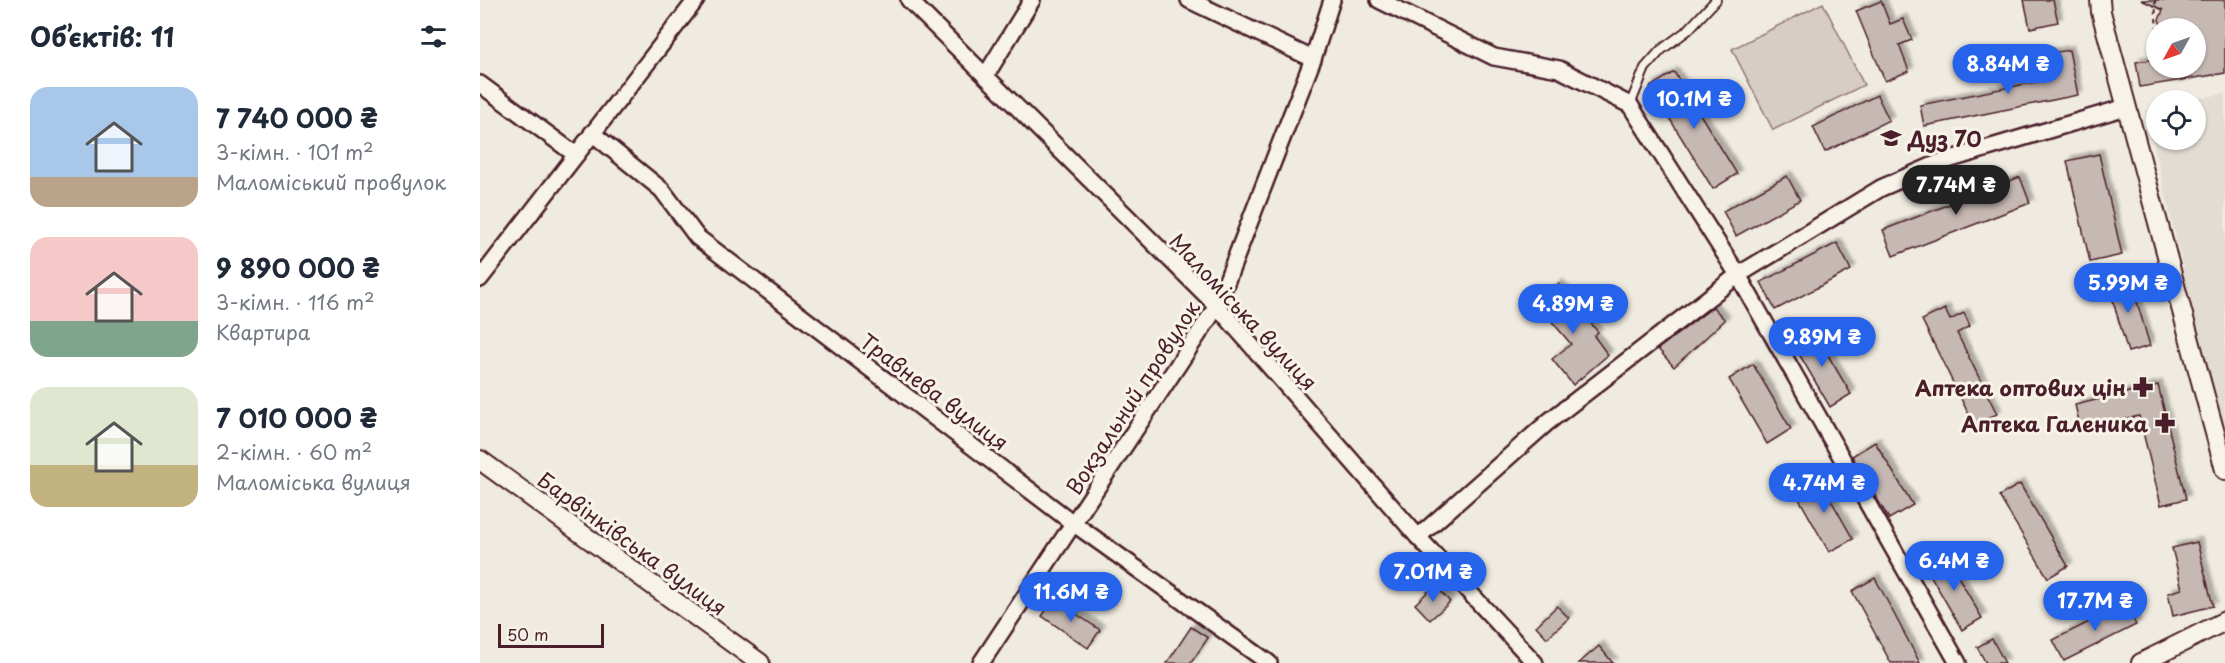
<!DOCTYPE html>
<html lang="uk">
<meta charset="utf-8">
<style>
body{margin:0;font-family:"Playpen Sans",sans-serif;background:#f2f2f3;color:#1f2937;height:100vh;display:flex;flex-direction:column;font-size:22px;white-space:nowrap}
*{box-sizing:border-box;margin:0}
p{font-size:20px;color:#747a83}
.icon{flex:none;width:33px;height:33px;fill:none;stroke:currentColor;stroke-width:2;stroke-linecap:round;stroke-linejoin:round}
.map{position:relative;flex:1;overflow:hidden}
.drawer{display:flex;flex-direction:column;background:#fff;width:480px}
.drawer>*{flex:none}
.needle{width:39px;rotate:230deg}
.buttons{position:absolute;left:1666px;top:18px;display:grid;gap:12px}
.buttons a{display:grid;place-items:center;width:60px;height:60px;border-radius:50%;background:#fff;box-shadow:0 2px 4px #0004;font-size:30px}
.scale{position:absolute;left:18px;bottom:15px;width:106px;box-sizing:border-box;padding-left:6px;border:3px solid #4a1f2b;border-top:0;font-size:16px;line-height:21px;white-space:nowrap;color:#4a1f2b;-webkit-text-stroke:4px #f7f3e8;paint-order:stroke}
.price{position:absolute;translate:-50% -51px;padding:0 14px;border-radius:21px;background:#2563eb;color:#fff;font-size:20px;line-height:39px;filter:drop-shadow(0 2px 3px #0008)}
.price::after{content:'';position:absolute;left:50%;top:36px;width:18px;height:14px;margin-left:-9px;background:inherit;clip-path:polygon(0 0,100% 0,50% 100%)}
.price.current{background:#222;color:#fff}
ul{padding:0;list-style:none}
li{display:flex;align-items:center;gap:18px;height:150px;padding:0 30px}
li span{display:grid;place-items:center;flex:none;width:168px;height:120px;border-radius:18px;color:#555}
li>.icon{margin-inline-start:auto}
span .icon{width:72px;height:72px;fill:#fffc;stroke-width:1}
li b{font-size:26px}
h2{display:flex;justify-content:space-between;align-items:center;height:72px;padding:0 30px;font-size:26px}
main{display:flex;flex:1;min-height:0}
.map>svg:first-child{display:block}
.built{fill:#e3dcd2}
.green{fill:#d8cdc6;stroke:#917678;stroke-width:1.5}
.building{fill:#c6b8b3;stroke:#4a1f2b;stroke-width:1.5;filter:url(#shadow)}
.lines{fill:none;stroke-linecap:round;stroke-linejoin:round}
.service-casing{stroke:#4a1f2b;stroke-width:12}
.minor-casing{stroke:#4a1f2b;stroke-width:20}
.tertiary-casing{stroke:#4a1f2b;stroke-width:22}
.path{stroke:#4a1f2b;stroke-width:2;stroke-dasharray:4.5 4.5;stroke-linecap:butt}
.service{stroke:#f7f3e8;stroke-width:8}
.minor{stroke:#f7f3e8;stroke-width:15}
.tertiary{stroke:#f7f3e8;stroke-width:18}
.labels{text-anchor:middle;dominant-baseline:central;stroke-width:6;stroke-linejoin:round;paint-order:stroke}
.poi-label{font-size:21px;font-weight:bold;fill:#4a1f2b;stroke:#f7f3e8;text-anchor:end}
.street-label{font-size:21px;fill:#4a1f2b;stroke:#f7f3e8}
</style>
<main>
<section class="drawer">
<h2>Об’єктів: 11<svg class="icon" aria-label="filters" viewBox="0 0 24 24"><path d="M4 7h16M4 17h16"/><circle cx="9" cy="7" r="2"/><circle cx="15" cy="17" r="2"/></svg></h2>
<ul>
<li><span style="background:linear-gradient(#a9c7e8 75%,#b9a48a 0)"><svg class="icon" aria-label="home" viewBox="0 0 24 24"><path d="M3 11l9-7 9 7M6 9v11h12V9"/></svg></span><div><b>7 740 000 ₴</b><p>3-кімн. · 101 m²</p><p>Маломіський провулок</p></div></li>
<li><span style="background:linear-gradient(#f6c9c9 70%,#7fa58c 0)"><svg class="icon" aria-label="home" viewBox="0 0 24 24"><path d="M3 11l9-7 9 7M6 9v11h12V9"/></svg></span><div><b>9 890 000 ₴</b><p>3-кімн. · 116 m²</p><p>Квартира</p></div></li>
<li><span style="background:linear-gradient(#dfe7d0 65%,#c2b280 0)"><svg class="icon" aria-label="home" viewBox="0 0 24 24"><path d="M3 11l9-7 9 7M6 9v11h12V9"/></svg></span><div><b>7 010 000 ₴</b><p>2-кімн. · 60 m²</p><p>Маломіська вулиця</p></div></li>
</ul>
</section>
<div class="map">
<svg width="1745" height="663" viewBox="0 0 1745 663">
<defs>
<filter id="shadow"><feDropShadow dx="4.5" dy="-4.5" stdDeviation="1.5" flood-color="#0004"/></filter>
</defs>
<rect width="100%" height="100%" fill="#f0ebe0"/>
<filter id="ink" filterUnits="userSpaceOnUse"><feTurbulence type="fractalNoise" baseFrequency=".0167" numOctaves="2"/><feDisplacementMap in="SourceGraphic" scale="12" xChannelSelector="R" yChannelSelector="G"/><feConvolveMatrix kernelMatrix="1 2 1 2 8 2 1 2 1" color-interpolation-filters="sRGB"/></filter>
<g filter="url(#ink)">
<path class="built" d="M1745,93v354l-79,-336 11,-2v31h39v-40h-4z"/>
<path class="green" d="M1343,3l41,82 -91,45 -41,-81z"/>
<g class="building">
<path d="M1544,0h29l5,22 -28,6z"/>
<path d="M1661,0h84v73l-85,14 -4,-25 21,-3v9h39v-40h-28l-7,-3 -2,-5 4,-10z"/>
<path d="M1401,1l9,23 13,-5 9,21 -13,5 10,26 -24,10 -29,-70z"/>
<path d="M1589,50l9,45 -154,31 -4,-21 131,-26 -5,-25z"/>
<path d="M1194,72l63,102 -24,15 -63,-102z"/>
<path d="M1397,95l12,25 -64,32 -12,-25z"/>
<path d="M1619,154l23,101 -32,7 -23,-101z"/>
<path d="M1307,176l13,24 -64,36 -13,-25z"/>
<path d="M1540,177l10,26 -137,53 -10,-26z"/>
<path d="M1357,243l14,27 -76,40 -14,-28z"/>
<path d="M1649,275l21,71 -22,6 -21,-71z"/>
<path d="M1078,284l40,48 -4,4 14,19 -35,30 -21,-26 19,-15 -35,-41z"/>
<path d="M1233,307l12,13 -51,47 -16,-18z"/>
<path d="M1465,309l5,11 14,-7 6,13 -13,7 40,81 -23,11 -52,-105z"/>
<path d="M1333,330l38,64 -21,13 -38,-65z"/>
<path d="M1273,364l38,65 -24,15 -38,-65z"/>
<path d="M1678,385l28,114 -25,6 -22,-89 -58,14 -6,-25z"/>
<path d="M1395,442l38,63 -24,14 -37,-63z"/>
<path d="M1338,477l35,62 -24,13 -35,-62z"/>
<path d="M1540,484l48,82 -20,12 -49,-82z"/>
<path d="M1717,542l16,64 -40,10 -5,-23 14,-4 -10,-41z"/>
<path d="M1465,554l37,64 -20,12 -37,-64z"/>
<path d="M1395,578l45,85h-29l-39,-72z"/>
<path d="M955,585l15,17 -20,18 -15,-16z"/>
<path d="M574,599l46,31 -12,18 -46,-32z"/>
<path d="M1645,604l11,21 -72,36 -11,-21z"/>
<path d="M1077,606l12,12 -22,20 -11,-12z"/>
<path d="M711,627l17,11 -17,25h-24z"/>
<path d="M1512,639l13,24h-19l-9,-16z"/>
<path d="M1119,646l14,17h-34z"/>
</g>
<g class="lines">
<g class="service-casing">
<path id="service" d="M1150,105l15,-37 16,-18 27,-20 28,-30"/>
</g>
<g class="minor-casing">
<g id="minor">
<path d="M429,0l308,306 201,231 117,126"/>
<path d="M709,0l124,59"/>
<path d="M899,0l115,57 65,12 71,36 108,170 220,388"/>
<path d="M506,75l46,-75"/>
<path d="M0,84l96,71"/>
<path d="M112,133l70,57 35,47 376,286 196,140"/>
<path d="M0,279l216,-279"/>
<path d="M938,537l130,-115 190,-147 143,-87 60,-26 185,-55"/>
<path d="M501,663l236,-357 96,-247 19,-59"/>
</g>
</g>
<g class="tertiary-casing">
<g id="tertiary">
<path d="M1620,0l1,12 124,458"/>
<path d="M0,460l280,203"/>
<path d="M1661,663l84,-42"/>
</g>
</g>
<path class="path" d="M1675,0l2,33"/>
<use href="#service" class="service"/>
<use href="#minor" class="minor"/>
<use href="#tertiary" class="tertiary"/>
</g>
</g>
<defs>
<g id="school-bare" transform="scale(1.62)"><path d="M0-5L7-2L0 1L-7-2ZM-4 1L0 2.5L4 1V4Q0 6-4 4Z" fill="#4a1f2b" stroke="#f7f3e8" stroke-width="2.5" paint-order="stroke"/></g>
<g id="pharmacy-bare" transform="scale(1.62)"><path d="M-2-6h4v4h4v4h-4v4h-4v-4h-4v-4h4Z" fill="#4a1f2b" stroke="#f7f3e8" stroke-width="2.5" paint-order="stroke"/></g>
</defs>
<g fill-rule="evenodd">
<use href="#school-bare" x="1411" y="138"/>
<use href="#pharmacy-bare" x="1663" y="387"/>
<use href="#pharmacy-bare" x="1685" y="423"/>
</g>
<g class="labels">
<g class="poi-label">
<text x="1428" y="138" text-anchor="start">Дуз 70</text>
<text x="1646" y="387">Аптека оптових цін</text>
<text x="1668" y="423">Аптека Галеника</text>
</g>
<g class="street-label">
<text transform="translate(764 311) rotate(47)">Маломіська вулиця</text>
<text transform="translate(455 391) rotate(37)">Травнева вулиця</text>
<text transform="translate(652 397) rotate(-57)">Вокзальний провулок</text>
<text transform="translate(153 543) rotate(36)">Барвінківська вулиця</text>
</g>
</g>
</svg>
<div class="buttons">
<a><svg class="needle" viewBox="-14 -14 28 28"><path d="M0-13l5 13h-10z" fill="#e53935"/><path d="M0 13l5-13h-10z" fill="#747a83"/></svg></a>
<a><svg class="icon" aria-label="locate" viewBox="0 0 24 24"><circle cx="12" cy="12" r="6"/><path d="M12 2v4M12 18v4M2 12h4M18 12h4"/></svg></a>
</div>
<div class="scale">50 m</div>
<b class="price" style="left:1528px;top:95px">8.84M ₴</b>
<b class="price" style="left:1214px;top:130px">10.1M ₴</b>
<b class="price current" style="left:1476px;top:216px">7.74M ₴</b>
<b class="price" style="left:1648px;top:314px">5.99M ₴</b>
<b class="price" style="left:1093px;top:335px">4.89M ₴</b>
<b class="price" style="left:1342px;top:368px">9.89M ₴</b>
<b class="price" style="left:1344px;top:514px">4.74M ₴</b>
<b class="price" style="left:1474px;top:592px">6.4M ₴</b>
<b class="price" style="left:953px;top:603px">7.01M ₴</b>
<b class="price" style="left:591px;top:623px">11.6M ₴</b>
<b class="price" style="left:1615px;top:632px">17.7M ₴</b>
</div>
</main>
